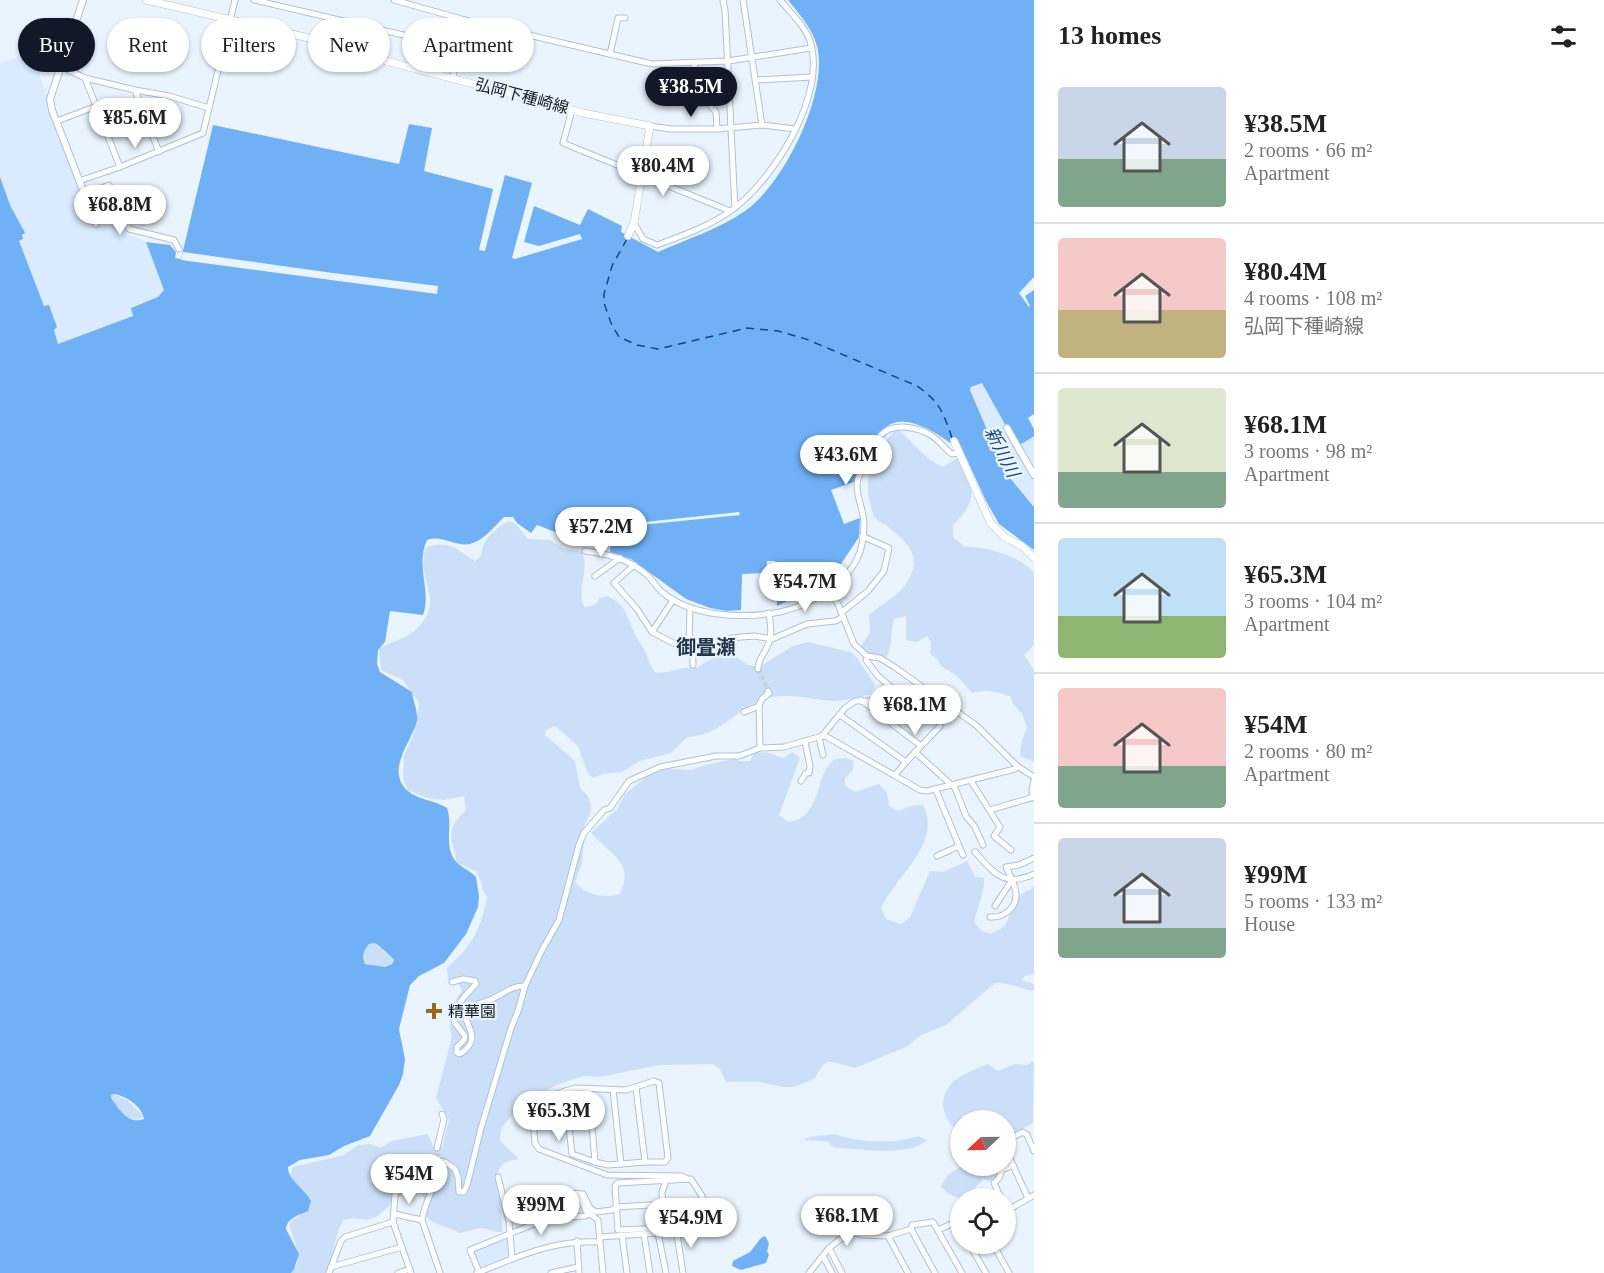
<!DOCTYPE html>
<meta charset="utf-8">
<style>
body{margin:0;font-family:"Times New Roman","Noto Sans JP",serif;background:#f6f6f6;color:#222;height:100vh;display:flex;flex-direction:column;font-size:22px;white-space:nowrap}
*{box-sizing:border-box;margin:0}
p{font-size:20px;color:#767676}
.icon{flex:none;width:33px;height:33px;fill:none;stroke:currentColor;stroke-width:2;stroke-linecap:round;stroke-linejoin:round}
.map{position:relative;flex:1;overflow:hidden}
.side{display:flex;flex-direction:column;background:#fff;width:570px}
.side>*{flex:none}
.guide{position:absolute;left:18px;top:18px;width:570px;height:54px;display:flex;gap:12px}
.needle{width:39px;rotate:248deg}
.controls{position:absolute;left:950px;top:1110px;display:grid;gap:12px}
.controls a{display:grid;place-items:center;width:66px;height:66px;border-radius:50%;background:#fff;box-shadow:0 2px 4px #0004;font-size:30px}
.price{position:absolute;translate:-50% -51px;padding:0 14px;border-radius:21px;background:#fff;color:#222;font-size:20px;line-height:39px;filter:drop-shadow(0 2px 3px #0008)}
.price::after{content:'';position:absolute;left:50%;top:36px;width:18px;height:14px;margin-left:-9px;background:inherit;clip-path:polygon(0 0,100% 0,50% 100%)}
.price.active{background:#111827;color:#fff}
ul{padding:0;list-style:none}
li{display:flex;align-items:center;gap:18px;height:150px;padding:0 24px}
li+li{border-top:2px solid #e0e0e0}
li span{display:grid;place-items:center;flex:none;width:168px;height:120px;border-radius:6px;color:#555}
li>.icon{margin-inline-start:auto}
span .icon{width:72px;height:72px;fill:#fffc;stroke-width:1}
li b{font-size:26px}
h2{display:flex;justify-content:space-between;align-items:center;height:72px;padding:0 24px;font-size:26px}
.tag{padding:0 21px;border-radius:27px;background:#fff;box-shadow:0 2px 4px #0004;font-size:21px;line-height:54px}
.tag.active{background:#111827;color:#fff}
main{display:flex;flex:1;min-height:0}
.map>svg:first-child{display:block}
.built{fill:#daebff}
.green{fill:#cbe0f8}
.water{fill:#70b0f5;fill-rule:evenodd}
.pier{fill:#eaf4fe}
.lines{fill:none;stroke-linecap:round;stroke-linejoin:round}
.ferry{stroke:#1b4774;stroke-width:1.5;stroke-dasharray:8 6;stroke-linecap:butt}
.minor-tunnel{stroke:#cad3dd;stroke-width:5;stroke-dasharray:5 2.5;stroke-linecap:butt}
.minor-casing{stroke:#abc2db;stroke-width:7}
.tertiary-casing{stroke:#abc2db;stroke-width:8}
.secondary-casing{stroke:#abc2db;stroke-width:8}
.minor{stroke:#fff;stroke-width:5}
.tertiary{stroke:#fff;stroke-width:6}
.secondary{stroke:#fff;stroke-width:7}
.poi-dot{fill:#9b661d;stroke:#eaf4fe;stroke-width:2}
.labels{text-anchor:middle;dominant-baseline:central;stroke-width:4.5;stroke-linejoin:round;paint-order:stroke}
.street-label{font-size:16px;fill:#121a23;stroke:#eaf4fe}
.poi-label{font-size:16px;fill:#121a23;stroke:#eaf4fe;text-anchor:start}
.water-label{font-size:18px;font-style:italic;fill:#1b4774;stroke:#eaf4fe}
.quarter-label{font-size:20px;font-weight:bold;fill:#23364a;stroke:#eaf4fe}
</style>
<main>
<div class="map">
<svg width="1034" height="1273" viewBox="0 0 1034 1273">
<rect width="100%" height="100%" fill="#eaf4fe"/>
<g class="built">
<path d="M19,56l16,7 12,32v9l46,125 26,-11 7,15 20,9 18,48 -6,7 -27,10 3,9 -76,28 -4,-14 3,-3 -8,-21 -5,1 -7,-17 -18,-49 5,-8 -14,-28 -10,-28v-113z"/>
<path d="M982,382l25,46 3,-1 10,17 14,-8v69l-29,-33 -35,-82z"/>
<path d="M506,1237l3,2 1,15 -2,4 -26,10 -3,-1 -6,-14 2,-3z"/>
</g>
<g class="green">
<path d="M898,429c16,15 26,29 45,38l16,-10c15,30 20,43 -6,68v12l12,10c24,0 51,8 69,25v73l-10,10 10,14v93l-14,-6 2,-16 5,-12 -5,-14 -9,-10 -2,-7c-14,-6 -25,-7 -39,-4l-15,-17 -16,-10 -4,-7 -7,-5 1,-11 -4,-7 -10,6 -11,-2v-24l-12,3c-3,13 -2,26 -7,38l-19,-3 -8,-6 10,-16 -1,-17c12,-11 29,-18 38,-33 17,-26 0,-40 -20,-56 -4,-2 -9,-5 -12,-8 -2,-3 -3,-8 -4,-12 -5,-18 -5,-28 5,-43 11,-16 4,-21 22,-34z"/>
<path d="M508,521l7,2 13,16 22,1 13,8 19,4c8,21 -6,34 2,55l11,-2 5,-7 8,-2c20,12 17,16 25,34 3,8 9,14 12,21 4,9 4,14 11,22l12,-1 14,-4h14l30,-18 22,15 11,2 34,-21 15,-4 43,10 6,6 18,27 -5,9c-11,3 -24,7 -36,7 -24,-1 -45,-10 -69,-2 -31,10 -41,36 -78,38l-16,16 -31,8 -18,11 -19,2 -10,4 -5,-4 -10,-28 -23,-20 -9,4 -1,5 30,26 5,27 8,8 3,10 -1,8 -7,15 1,14 -2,20 -7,19c10,13 30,17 45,12 15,-32 -10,-40 -29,-61l26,-24 8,-15 20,-16 9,-10 37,2 14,-5 29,-6 6,2h10l4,-8 12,-1 17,6 9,-6 8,6 -21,57 10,7c27,-4 27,-32 36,-51 2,-4 6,-8 9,-12l11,-1 9,3 -1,9 -8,8v8l10,6 24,-8 8,9 2,13 9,5 13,-5 12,-1c20,38 -28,72 -42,103l5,11 15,5 9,-7 20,-46 13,1 24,-11 8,16 9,1c1,16 -7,29 -10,44l8,9 8,3c27,-10 14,-21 28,-37 4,-5 11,-5 16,-11v87l-9,3 -3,4 12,4v7c-14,-2 -24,-9 -39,-8l-49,42 -25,10 -15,12 -51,21 -22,-6h-5l-6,4 -7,12 -8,4 -14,5h-10l-23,-5h-34l-6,-13 -7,-5 -54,1 -59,12 -16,-1 -28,9 -38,22 -17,22 -1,12 19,18c-8,1 -17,3 -20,11 -4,7 5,47 3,62 -8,1 -14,-4 -22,-4 -7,1 -14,4 -21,5 -11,-8 -24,-6 -33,-17l1,-13 -7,-11 -20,4 -22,20 -11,4 -14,-2 -10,2c-8,16 -10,35 -15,53h-37c15,-15 1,-33 -2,-50l20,-15c3,-19 -11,-18 -19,-33l3,-8 51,-12 14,-10 13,-1 10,4 10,-7 37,-7 6,14 4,1 4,-3 7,-26 -13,-22 16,-61c-5,-15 0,-34 10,-46l-5,-10 -9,-1 -1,-12c26,-24 33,-37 40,-71l-5,-8v-5l-6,-13 -19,-8c-5,-28 -14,-30 9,-53l-2,-14 -21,4 -13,-1 -22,-9 -5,-10 1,-24 10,-23 5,-30 -16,-23 -22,-10 -2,-21c10,-7 24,-9 33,-16 38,-31 2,-52 14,-86 25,-7 29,1 49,14l6,-5c1,-17 13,-26 27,-35z"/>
<path d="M374,943l19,16 -1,4c-8,7 -17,3 -26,0 -3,-8 -3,-11 1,-18z"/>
<path d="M1034,1061l-1,62 -28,15v-18h-45v13c-20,-14 -24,-40 -2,-55 9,-6 20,-10 30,-14l10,7 17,-7 12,1z"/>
<path d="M113,1094l14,6 16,16 -3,3c-14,3 -24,-12 -30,-23z"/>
<path d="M834,1134c26,8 57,11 84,2l9,4c-18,17 -66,9 -89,8l-5,-1 -6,-6 -24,-1 7,-3z"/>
<path d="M962,1166h38c0,6 -3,12 -9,15l-8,-2 -11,13 -11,6c-9,-2 -14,-4 -20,-12l8,-12z"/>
</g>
<g class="water">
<path d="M788,0h246v277l-15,16 10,14 1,-1 -5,-10 9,-6v124l-6,4 6,11v7l-14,9 -10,-18 -3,1 -25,-45 -11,4 -1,3 35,82 29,35v43l-35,-26 -13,-23 -28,-61 -8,3c-16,-12 -47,-31 -65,-15 -5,5 -10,13 -14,19 -8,11 -14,20 -14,34l-26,9 13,34 16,-6 -1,19 -18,27 -23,22 -41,20 -2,-45h-8l-1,12 -24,1 -1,36 -14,1 -17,-3 -24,-9 -55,-40 -21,-7 2,-17 -28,-9 -5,15 -42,-16 -6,8 -14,-10 -4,-6h-9c-9,9 -21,24 -34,27 -15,3 -28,-10 -43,-4 -12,26 5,52 -4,75l-33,-4 -5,31 -7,8 -1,14 3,8 32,20c1,8 6,20 5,28 -4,21 -33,50 -9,71 10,9 27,9 39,17 6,16 -3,35 7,51 5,8 16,11 22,18l3,19 -1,11 -12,27 -22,29 -25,13 -9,9 -11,44 6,30 -2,15 -4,11 -29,51 -26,10 -15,9 -29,5 -12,7c0,14 17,21 23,34l-3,10c-9,4 -21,7 -22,18l13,25 -5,15 -3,4h-291v-1096l10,28 15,28 -3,2 1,4 -4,2 25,65 5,-1 8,22 -3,3 4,14 75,-28 -2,-8 27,-11 6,-7 -18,-48 24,3 6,7 -1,6 6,1 32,-134 186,39 10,-40 23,4 -8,43 69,18 -14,61 6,1 20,-76 27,8 -20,75 3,1 67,-20 -2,-5 -41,12 -15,-4 10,-36 46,19 8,-16 34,17 -1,6 37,20c29,-13 61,-23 87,-41 39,-27 84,-118 72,-165 -5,-18 -17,-31 -29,-46zM375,943c3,2 17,14 19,17l-2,4 -7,3 -20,-3c-3,-9 -2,-13 4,-20zM114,1094c12,2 28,12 30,25 -16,6 -25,-10 -33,-21v-3z"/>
<path d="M765,1236l4,7 -2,9 2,2 -3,9 -25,7 -9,-4 1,-5 17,-9 11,-14z"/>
</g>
<g class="pier">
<path d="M183,252l150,21 105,13 -1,8 -256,-34z"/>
<path d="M739,512l1,3 -129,13v6l-4,-1v-7z"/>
</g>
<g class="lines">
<path class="ferry" d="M627,239l-15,27 -8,28v9l7,20 8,14 18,8 21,4 89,-21 31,3 28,8 111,47c23,16 26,26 35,52"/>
<g class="minor-tunnel">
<path d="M758,669l10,22"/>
<path d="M436,1174l1,-26"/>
</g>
<g class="minor-casing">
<g id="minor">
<path d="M254,0l205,48"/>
<path d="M394,0l71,20 187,44 76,-3 83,-13"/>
<path d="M723,0l2,10 10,198"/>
<path d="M743,0l19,125"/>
<path d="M610,54l8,-36h7"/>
<path d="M694,63l5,40h9l8,9 1,17"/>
<path d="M60,66l25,12 50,12 34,6 40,12"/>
<path d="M453,77l12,-57"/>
<path d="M85,78l35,89"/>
<path d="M756,80l56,-3"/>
<path d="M135,90l24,62"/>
<path d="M572,110l-9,33 167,68"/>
<path d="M57,121l40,-15"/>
<path d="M650,126l21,3h46l45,-4 33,4"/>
<path d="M79,181l41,-14 83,-34 32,-133"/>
<path d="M84,195l25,-10 20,44 45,11 5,9"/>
<path d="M634,223l9,16 14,6c27,-10 56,-20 79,-38 40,-32 91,-113 74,-166 -5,-15 -20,-29 -30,-41"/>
<path d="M585,551c23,3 44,8 62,24 6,5 9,12 15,17 29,25 81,27 118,20 27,-6 64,-26 77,-53 5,-10 7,-24 7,-35 0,-15 -10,-31 -6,-45 2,-7 7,-14 11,-20 4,-8 6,-18 12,-24 12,-13 38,-8 51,1 8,5 13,13 20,18l7,-1"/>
<path d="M634,565l-20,18 23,26 15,23 21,11 38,-2 30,-4 14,-1 17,3 35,-15 28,-3 8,-4"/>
<path d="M595,576l25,-18"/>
<path d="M828,589l10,15 16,40 13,12 13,2 16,10 81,58 40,40 17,11"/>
<path d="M841,613l27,-22 16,-20 5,-23 -27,-12"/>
<path d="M652,632l21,-32"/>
<path d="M689,643l1,-35"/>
<path d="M692,643l1,22"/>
<path d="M866,660l12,16 41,35"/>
<path d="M758,669c-1,-10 11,-20 12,-31 2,-8 0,-17 -1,-25"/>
<path d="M768,691l1,2 -7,6 -3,6 1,43 24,-1 38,-11 5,1 93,53 7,1 88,-22 2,-3"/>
<path d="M861,700l60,46"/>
<path d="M744,712l15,-6"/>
<path d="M840,715l66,47 -11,13"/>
<path d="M822,736l23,-28 10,-7h22l25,-9 10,2 14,-4"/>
<path d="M819,737l4,18"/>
<path d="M915,752l40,36 11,28 9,11 8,18"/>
<path d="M906,762l34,-36"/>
<path d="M801,781l5,-8h3l1,-7 -5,-24"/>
<path d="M971,781l29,46 -6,9 17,14"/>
<path d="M936,790l23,56 -22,10"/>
<path d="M1033,798l-1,-7 2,-11"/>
<path d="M990,810l44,-13"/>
<path d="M959,846l4,9"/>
<path d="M975,852c19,21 29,36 59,22"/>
<path d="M995,906l17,-26"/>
<path d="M990,917c13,1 26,-8 26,-22 0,-9 -6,-20 -10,-28l13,-2 15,-7"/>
<path d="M452,982l11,-3 12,2 1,3 -12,13 -12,17 3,9 10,13 -1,4 -7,7v6l3,1c18,-12 12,-21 5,-37 2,-13 17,-13 27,-18 12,-5 18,-13 33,-13"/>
<path d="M589,1088l6,74 13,3 13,-1 -8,-74"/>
<path d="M565,1091l7,63 23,8"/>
<path d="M1005,1141l18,-9 4,3 7,16"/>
<path d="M437,1148l7,-29 -2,-5"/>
<path d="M1005,1148l23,50"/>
<path d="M645,1162h20l3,-4 -9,-75 -5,-2 -28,9 -51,-2 -44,14 4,41 4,6 68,26 75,1 5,3"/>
<path d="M621,1164l24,-2 -9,-74"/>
<path d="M436,1174c-2,16 -12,30 -14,46l18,53"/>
<path d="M498,1177l11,45 3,36"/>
<path d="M579,1195l7,16 12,9 5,53"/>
<path d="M1001,1198l-7,-15 5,-5 3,-8 11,-5"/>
<path d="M506,1209l33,-12 27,-4 17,1 7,14 6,4 16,-2 4,-3 86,-5"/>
<path d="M1005,1212l29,-17"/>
<path d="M394,1214l28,6"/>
<path d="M664,1228l40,-1 -2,-31 -11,-17 -74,4 -2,3 3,44 46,-2 -2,-36 4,-11"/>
<path d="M676,1228l7,45"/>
<path d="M911,1229l24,44"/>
<path d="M938,1230l22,-10"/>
<path d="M644,1234l6,39"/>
<path d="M622,1235l5,38"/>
<path d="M600,1237l58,-4 8,40"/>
<path d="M577,1241l2,32"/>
<path d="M969,1244l17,29"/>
<path d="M993,1244l16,29"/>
<path d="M829,1248l13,25"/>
<path d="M823,1256l9,17"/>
<path d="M331,1267l71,-20"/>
<path d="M479,1272l-9,-22 69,-28 16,-4 30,-2 4,-2"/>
<path d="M329,1273l12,-32 4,-4 48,-15"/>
<path d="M398,1273l12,-4"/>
<path d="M411,1273l-18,-51 2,-28 27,-32 7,-2 16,2 10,7 3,8 1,15h5l3,-7 14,-57 30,-100 7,-17 7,-25 16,-34 18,-32 20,-75 5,-12 20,-23 6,-2 19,-27 31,-14 56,-11h23l21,-8"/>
<path d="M477,1273c42,-17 76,-33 122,-31"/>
<path d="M551,1273l27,-6"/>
<path d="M809,1273l20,-25 18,-14 8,-1 8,2 25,1"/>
<path d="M908,1273l-20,-37 23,-7 1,-4 21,-3 29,51"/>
</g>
</g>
<g class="tertiary-casing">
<g id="tertiary">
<path d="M83,0l-33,99 2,11 44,114"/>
<path d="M1007,428l27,47"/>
</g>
</g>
<g class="secondary-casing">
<g id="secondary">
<path d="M146,0l180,42 60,19 197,52 67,13 -16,97 -6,13"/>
<path d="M954,441l36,81 14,15 18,9 12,12"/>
</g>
</g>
<use href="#minor" class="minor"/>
<use href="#tertiary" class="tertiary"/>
<use href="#secondary" class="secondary"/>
</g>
<path class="poi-dot" d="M431 1002h6v6h6v6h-6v6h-6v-6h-6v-6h6z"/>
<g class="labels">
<g class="street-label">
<text transform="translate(522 96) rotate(15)">弘岡下種崎線</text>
</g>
<g class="poi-label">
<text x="448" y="1011">精華園</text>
</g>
<g class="water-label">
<text transform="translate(1002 452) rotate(63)">新川川</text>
</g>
<g class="quarter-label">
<text x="706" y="647">御畳瀬</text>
</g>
</g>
</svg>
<div class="controls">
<a><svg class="needle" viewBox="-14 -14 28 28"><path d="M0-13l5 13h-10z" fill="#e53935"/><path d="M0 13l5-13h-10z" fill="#767676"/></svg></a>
<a><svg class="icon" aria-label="locate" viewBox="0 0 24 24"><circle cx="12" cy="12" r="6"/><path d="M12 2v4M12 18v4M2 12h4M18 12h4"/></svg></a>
</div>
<b class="price active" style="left:691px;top:118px">¥38.5M</b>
<b class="price" style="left:135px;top:149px">¥85.6M</b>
<b class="price" style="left:663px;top:197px">¥80.4M</b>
<b class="price" style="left:120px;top:236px">¥68.8M</b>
<b class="price" style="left:846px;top:486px">¥43.6M</b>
<b class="price" style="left:601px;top:558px">¥57.2M</b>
<b class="price" style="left:805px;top:613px">¥54.7M</b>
<b class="price" style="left:915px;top:736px">¥68.1M</b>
<b class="price" style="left:559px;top:1142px">¥65.3M</b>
<b class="price" style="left:409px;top:1205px">¥54M</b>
<b class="price" style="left:541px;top:1236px">¥99M</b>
<b class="price" style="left:847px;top:1247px">¥68.1M</b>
<b class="price" style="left:691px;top:1249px">¥54.9M</b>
<div class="guide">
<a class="tag active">Buy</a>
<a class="tag">Rent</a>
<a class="tag">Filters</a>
<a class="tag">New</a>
<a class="tag">Apartment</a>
</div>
</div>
<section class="side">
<h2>13 homes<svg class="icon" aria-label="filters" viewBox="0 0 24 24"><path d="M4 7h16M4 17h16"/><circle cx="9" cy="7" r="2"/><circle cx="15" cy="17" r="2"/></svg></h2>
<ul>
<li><span style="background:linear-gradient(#c9d6e8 60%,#7fa58c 0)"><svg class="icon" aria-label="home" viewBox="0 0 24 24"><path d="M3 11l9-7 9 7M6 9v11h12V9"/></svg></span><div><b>¥38.5M</b><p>2 rooms · 66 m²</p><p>Apartment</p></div></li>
<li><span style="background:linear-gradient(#f6c9c9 60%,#c2b280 0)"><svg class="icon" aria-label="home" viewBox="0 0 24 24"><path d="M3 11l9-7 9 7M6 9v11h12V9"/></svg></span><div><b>¥80.4M</b><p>4 rooms · 108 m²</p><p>弘岡下種崎線</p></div></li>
<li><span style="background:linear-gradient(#dfe7d0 70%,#7fa58c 0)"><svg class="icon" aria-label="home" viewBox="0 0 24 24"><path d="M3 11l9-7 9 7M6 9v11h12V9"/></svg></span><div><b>¥68.1M</b><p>3 rooms · 98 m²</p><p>Apartment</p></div></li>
<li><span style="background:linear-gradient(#bfe0f5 65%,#8fb573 0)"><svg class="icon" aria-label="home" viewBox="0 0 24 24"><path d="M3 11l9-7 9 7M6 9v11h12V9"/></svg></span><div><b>¥65.3M</b><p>3 rooms · 104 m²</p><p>Apartment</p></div></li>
<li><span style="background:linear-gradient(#f6c9c9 65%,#7fa58c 0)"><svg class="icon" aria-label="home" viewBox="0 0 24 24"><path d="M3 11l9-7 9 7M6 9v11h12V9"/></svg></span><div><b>¥54M</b><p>2 rooms · 80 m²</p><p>Apartment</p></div></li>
<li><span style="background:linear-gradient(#c9d6e8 75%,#7fa58c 0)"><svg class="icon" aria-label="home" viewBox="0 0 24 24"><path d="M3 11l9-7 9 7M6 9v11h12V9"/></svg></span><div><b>¥99M</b><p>5 rooms · 133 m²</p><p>House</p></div></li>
</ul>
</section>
</main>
